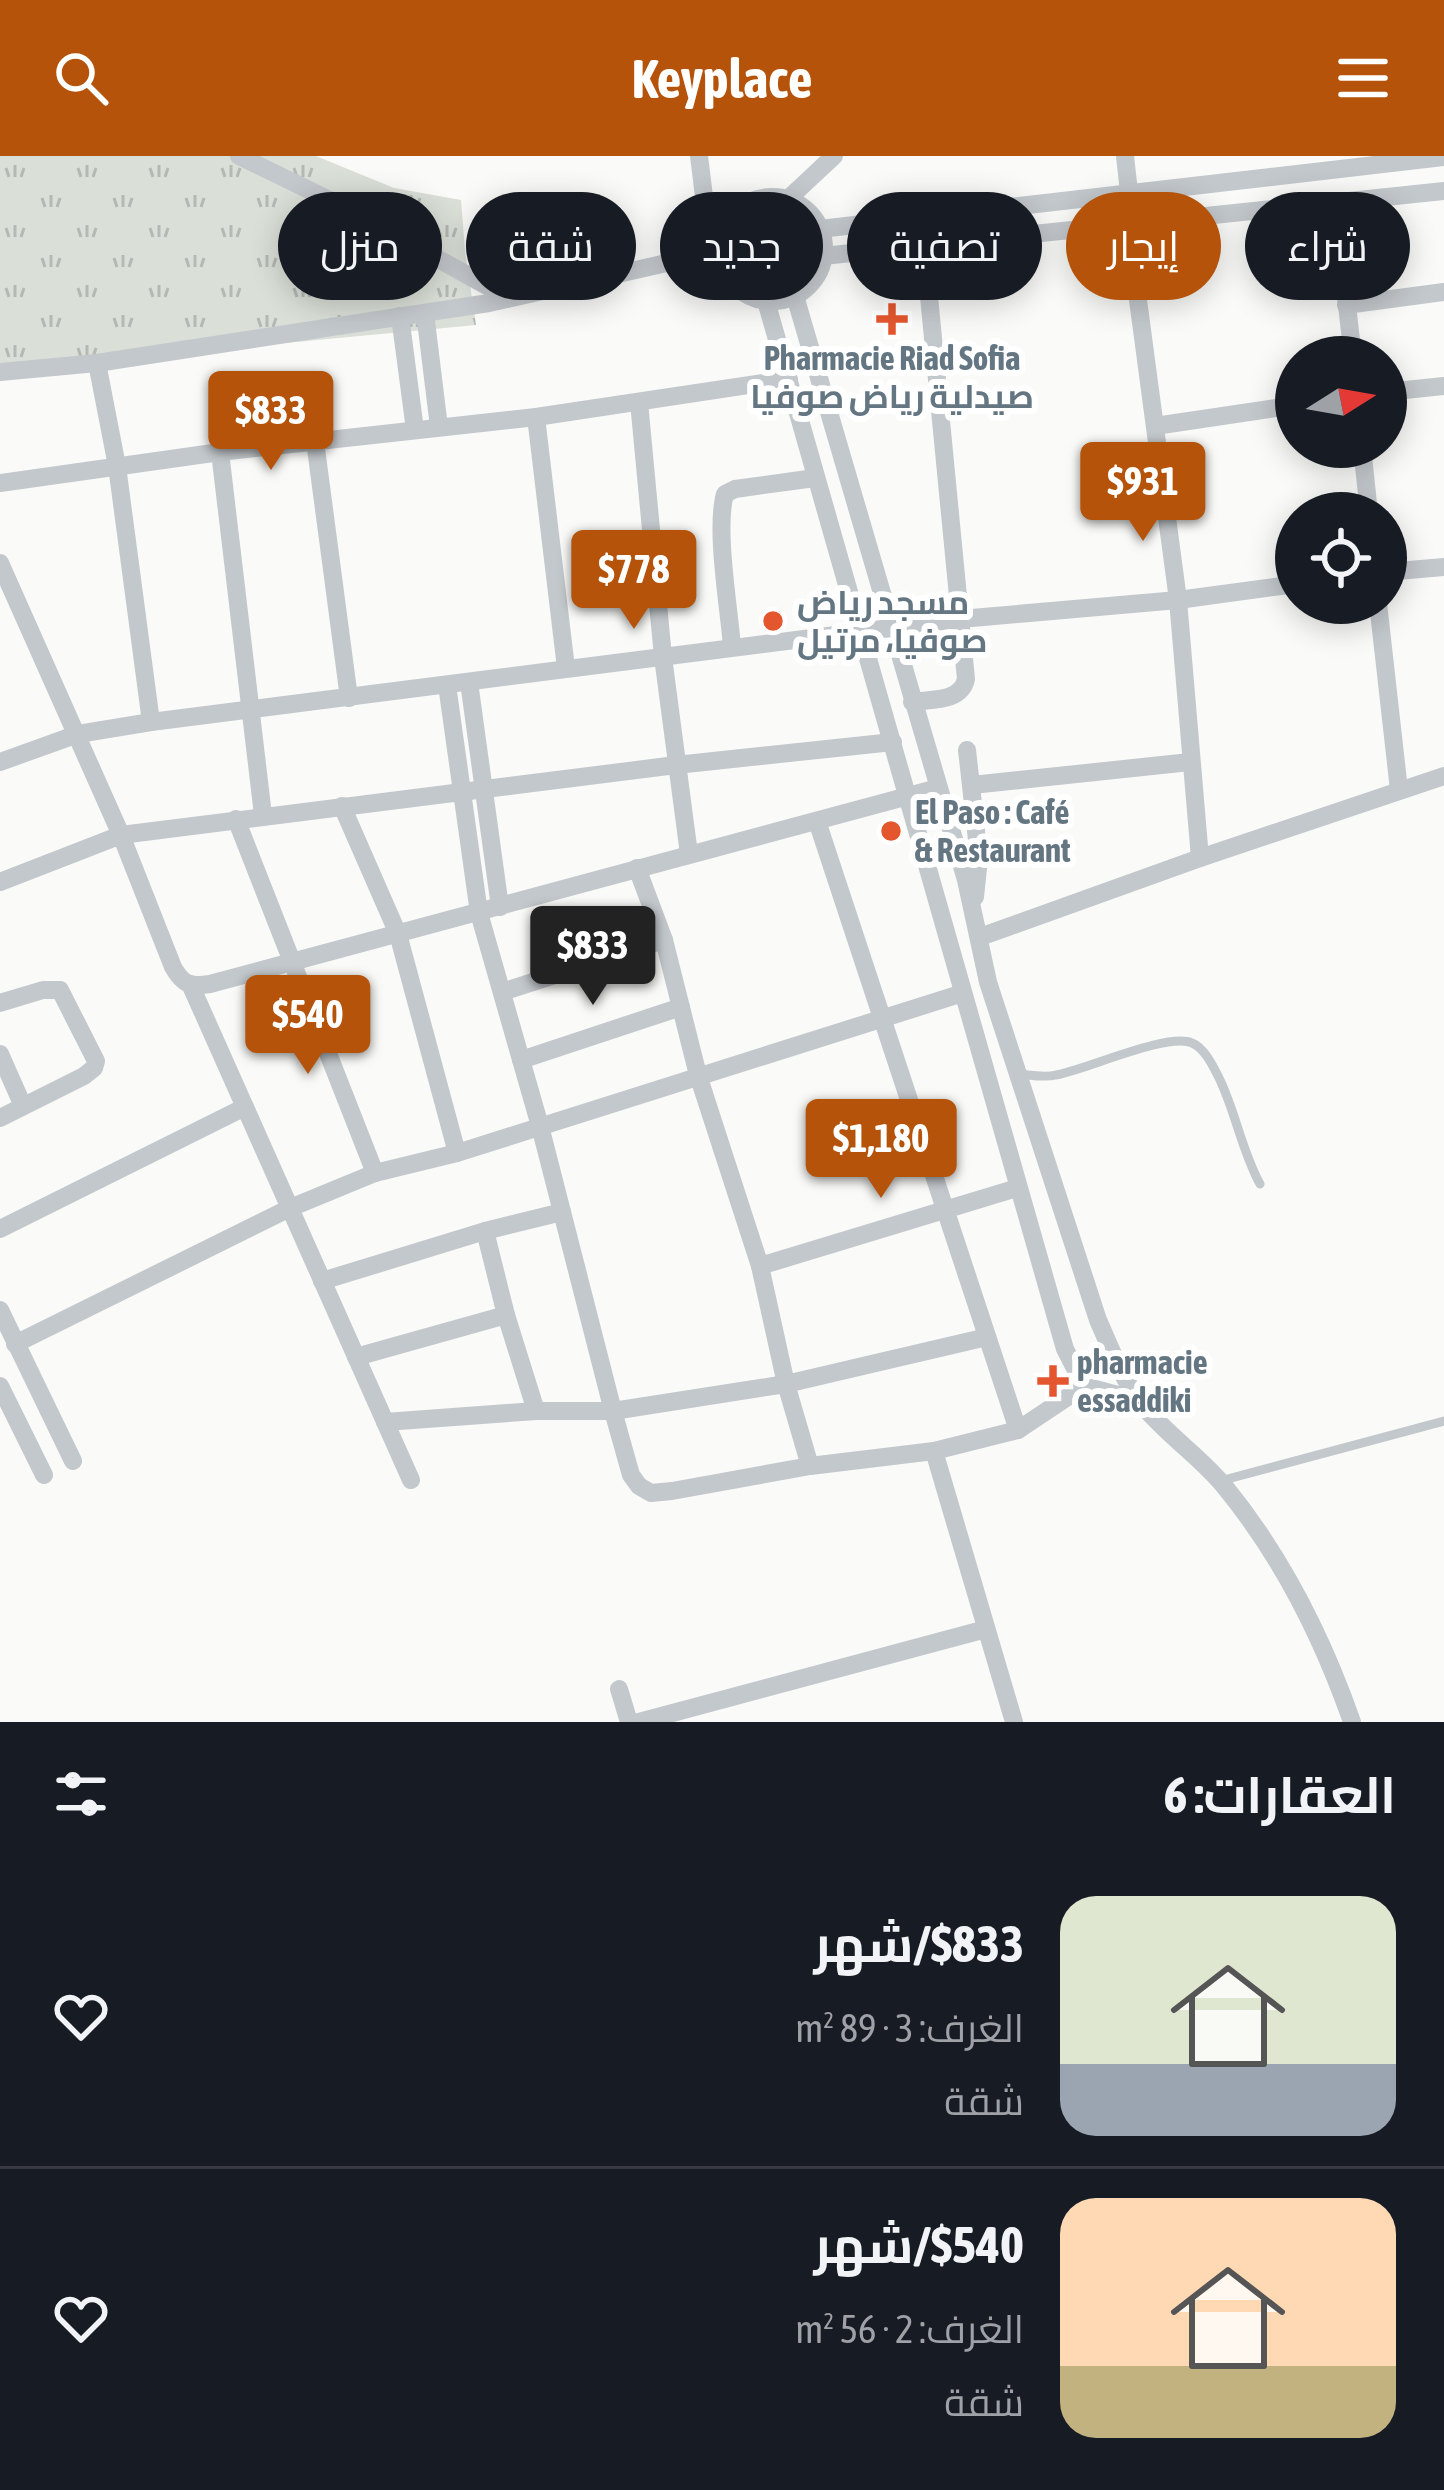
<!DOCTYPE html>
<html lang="ar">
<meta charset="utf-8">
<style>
body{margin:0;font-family:"Asap Condensed",Cairo,sans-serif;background:#242831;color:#f1f3f6;direction:rtl;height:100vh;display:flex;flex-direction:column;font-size:45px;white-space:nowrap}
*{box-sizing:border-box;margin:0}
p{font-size:39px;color:#9ea1a6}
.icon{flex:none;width:66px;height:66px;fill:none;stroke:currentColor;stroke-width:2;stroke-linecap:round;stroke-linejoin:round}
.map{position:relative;height:1566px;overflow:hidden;direction:ltr}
.panel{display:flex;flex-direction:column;background:#171b24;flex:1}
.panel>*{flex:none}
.guide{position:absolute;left:36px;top:36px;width:1374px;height:108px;direction:rtl;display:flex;gap:24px}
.needle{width:78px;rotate:79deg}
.fabs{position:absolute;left:1275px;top:180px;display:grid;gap:24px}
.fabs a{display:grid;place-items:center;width:132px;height:132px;border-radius:50%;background:#171b24;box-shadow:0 6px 30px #0003;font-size:60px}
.price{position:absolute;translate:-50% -102px;padding:0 27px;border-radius:12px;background:#b45309;color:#fff;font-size:39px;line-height:78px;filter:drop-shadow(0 3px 6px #0008)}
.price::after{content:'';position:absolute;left:50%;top:72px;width:36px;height:27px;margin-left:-18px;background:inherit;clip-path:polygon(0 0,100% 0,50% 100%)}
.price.current{background:#222;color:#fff}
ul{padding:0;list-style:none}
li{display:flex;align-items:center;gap:36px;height:300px;padding:0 48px}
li+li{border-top:3px solid #363941}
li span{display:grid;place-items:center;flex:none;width:336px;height:240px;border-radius:36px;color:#555}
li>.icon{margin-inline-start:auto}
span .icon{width:144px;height:144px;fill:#fffc;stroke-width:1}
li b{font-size:51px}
h2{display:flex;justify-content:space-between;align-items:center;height:144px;padding:0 48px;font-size:51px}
.pill{padding:0 42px;border-radius:54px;background:#171b24;box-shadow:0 6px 30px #0003;font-size:42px;line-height:108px}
.pill.current{background:#b45309;color:#fff}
header{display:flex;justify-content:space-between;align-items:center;height:156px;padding:0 48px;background:#b45309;color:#fff;font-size:54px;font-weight:700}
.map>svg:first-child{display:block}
.grass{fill:url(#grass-tufts)}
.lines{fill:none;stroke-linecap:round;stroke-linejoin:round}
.lane{stroke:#c3c8cc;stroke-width:9}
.street{stroke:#c3c8cc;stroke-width:18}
.poi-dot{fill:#e4572e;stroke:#fff;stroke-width:4.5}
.labels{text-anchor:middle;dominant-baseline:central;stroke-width:12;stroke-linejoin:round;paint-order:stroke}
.poi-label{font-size:33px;font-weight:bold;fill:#657683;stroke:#fff;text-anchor:start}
</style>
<header><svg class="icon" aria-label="menu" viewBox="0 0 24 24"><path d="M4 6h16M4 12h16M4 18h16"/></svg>Keyplace<svg class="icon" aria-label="search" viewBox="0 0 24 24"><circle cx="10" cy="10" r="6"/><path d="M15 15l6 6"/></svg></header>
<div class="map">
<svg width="1444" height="1566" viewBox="0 0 1444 1566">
<defs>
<pattern id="grass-tufts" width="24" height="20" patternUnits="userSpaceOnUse" patternTransform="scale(3)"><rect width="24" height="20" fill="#dadfd7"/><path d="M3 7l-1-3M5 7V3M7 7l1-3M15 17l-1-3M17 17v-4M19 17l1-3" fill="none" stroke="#b4b9b4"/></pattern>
</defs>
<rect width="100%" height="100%" fill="#fafaf8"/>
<path class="grass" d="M0,0h316l78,32 67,12 4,51 11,74 -476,45z"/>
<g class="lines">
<g class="lane">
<path d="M1019,918c12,1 25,4 37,1 29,-5 112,-43 136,-32 13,5 22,25 28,37 16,34 22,71 40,104"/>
<path d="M1220,1325l224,-60"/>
</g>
<g class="street">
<path d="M239,0l105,51 145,80"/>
<path d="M699,0l12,97"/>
<path d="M1125,0l4,36"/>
<circle cx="772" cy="93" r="52"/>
<path d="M788,43l46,-43"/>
<path d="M1335,47l18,154"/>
<path d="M1128,69l50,375 22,258"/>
<path d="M820,73l624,-72"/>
<path d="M823,100l621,-65"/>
<path d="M795,140l171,584 22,102 110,338c12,27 24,58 42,82 25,32 60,54 85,85 58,71 97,149 127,235"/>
<path d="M766,145l299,1048 19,37 56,15"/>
<path d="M1346,149l98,-13"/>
<path d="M425,157l14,114"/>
<path d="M400,160l15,114"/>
<path d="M97,207l20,103 34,256"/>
<path d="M0,216l97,-9 392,-60 231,-52"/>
<path d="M1386,236l58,-6"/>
<path d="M639,246l24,255 26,197"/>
<path d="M536,261l30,251"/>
<path d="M1155,270l141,-21"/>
<path d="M315,285l34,257"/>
<path d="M1362,291l7,66"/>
<path d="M220,296l43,363"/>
<path d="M0,327l220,-31 316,-35 253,-38"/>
<path d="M0,407l121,272 52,132c10,18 18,20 37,17l728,-196"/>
<path d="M1386,416l58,-5"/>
<path d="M1378,447l21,187"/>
<path d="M732,491c-3,-40 -17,-118 -7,-153l10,-5 80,-11"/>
<path d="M469,526l31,225"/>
<path d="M447,529l32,228 61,213 73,285 18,64 8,11 12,7 21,-2 138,-25 124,-15 84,-21 66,-44"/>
<path d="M912,546c20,-3 49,0 54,-23l-42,-434"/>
<path d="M967,594l12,108 -4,39"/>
<path d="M0,606l78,-28 73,-12 809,-103 218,-19 118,-16"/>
<path d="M972,629l218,-23"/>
<path d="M342,650l56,128 59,219"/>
<path d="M236,663l139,354"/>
<path d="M817,665l201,609"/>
<path d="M637,712l27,72 34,135 62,191 26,118 24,82"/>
<path d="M0,726l121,-47 555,-70 217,-23"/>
<path d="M980,781l220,-79 244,-82"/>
<path d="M191,830l220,494"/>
<path d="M502,836l162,-52"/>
<path d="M0,847l43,-13h17l36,71 -2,7 -10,8 -84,42"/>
<path d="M0,898l23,52"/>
<path d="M521,904l160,-53"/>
<path d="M0,1073l245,-122"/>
<path d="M485,1075l21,84 30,96"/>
<path d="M760,1110l257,-78"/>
<path d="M322,1125l163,-50 77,-19"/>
<path d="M0,1154l73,151"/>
<path d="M15,1188l275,-136 85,-35 82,-20 506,-160"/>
<path d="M356,1201l150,-42"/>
<path d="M0,1230l44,89"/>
<path d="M385,1266l151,-11h77l173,-27 201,-47"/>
<path d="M934,1295l80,271"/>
<path d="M619,1533l10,33"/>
<path d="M639,1566l347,-93"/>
</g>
</g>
<g class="poi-dot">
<path d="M886 145h12v12h12v12h-12v12h-12v-12h-12v-12h12z"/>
<circle cx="773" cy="465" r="12"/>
<circle cx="891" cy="675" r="12"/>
<path d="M1047 1207h12v12h12v12h-12v12h-12v-12h-12v-12h12z"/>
</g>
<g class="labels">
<g class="poi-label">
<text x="892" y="202" text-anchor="middle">Pharmacie Riad Sofia<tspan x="892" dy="38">صيدلية رياض صوفيا</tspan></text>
<text x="797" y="446">مسجد رياض<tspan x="797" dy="38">صوفيا، مرتیل</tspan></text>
<text x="915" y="656">El Paso : Café<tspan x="915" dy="38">&amp; Restaurant</tspan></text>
<text x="1077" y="1206">pharmacie<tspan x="1077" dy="38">essaddiki</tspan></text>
</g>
</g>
</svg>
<div class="fabs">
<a><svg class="needle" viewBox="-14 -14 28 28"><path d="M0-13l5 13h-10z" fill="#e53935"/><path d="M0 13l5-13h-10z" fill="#9ea1a6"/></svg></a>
<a><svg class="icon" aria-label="locate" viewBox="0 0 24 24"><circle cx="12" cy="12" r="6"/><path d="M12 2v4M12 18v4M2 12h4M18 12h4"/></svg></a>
</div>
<b class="price" style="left:271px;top:317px">$833</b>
<b class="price" style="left:1143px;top:388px">$931</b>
<b class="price" style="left:634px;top:476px">$778</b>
<b class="price current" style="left:593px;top:852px">$833</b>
<b class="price" style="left:308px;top:921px">$540</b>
<b class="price" style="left:881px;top:1045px">$1,180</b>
<div class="guide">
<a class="pill">شراء</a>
<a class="pill current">إيجار</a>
<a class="pill">تصفية</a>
<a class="pill">جديد</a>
<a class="pill">شقة</a>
<a class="pill">منزل</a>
</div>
</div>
<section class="panel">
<h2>العقارات: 6<svg class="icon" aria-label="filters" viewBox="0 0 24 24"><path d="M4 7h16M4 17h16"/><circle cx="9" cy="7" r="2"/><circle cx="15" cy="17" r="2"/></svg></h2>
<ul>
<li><span style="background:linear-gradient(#dfe7d0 70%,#9aa5b1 0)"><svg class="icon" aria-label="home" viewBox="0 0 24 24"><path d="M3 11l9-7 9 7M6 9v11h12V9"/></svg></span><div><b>$833/شهر</b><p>الغرف: 3 · 89 m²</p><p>شقة</p></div><svg class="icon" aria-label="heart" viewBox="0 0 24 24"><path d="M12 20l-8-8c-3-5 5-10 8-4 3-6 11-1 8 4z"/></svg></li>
<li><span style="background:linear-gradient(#ffd9b3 70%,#c2b280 0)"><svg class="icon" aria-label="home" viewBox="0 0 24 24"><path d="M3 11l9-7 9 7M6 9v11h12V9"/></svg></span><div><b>$540/شهر</b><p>الغرف: 2 · 56 m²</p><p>شقة</p></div><svg class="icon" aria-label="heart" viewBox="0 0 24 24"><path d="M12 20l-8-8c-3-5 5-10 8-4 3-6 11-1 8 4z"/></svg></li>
</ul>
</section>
